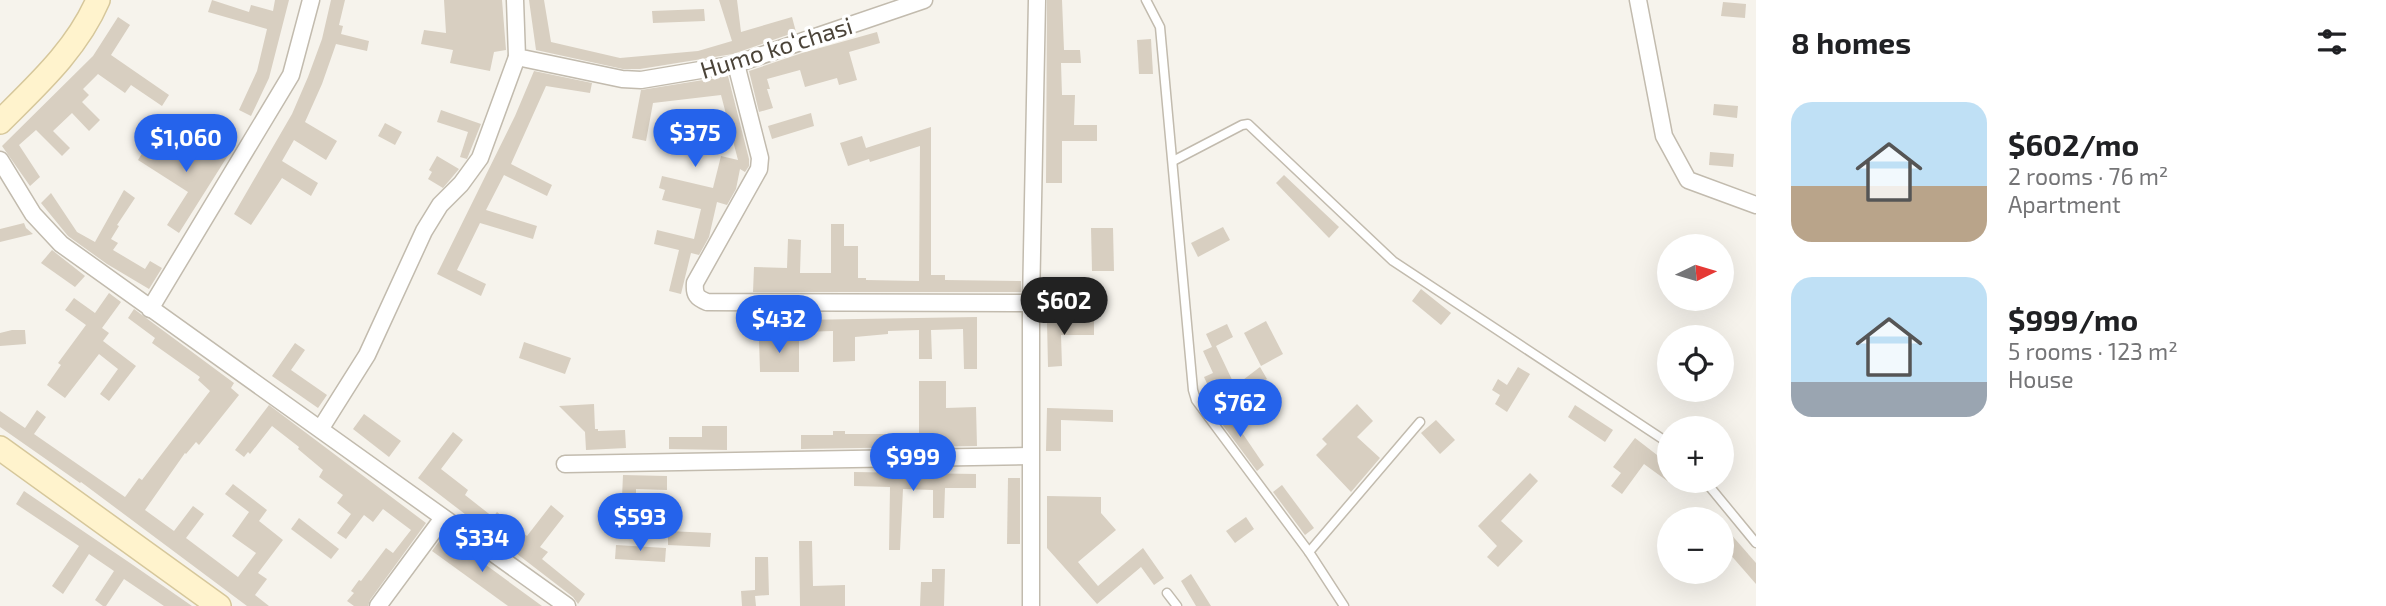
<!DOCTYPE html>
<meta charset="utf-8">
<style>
body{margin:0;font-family:"Exo 2",sans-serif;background:#f2f2f2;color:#202124;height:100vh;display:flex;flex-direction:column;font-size:26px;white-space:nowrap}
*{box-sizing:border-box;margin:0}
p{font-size:23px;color:#757577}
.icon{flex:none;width:38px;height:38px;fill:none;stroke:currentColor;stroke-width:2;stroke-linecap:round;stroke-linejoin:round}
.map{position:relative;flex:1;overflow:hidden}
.drawer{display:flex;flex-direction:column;background:#fff;width:630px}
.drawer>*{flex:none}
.needle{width:46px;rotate:85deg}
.controls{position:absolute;left:1657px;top:234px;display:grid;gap:14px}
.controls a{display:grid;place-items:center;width:77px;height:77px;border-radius:50%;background:#fff;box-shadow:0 7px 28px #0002;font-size:35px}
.price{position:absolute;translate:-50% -60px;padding:0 16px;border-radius:24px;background:#2563eb;color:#fff;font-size:23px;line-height:46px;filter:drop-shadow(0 2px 4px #0008)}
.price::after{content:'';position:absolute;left:50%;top:42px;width:21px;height:16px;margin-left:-10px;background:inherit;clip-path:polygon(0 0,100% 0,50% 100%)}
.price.selected{background:#222;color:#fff}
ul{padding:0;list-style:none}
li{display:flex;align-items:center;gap:21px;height:175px;padding:0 35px}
li span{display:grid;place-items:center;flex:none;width:196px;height:140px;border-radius:21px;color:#555}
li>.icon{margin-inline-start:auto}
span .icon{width:84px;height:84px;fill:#fffc;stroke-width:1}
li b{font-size:30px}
h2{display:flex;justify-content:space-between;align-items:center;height:84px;padding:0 35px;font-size:30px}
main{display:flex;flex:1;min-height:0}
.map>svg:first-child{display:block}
.building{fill:#d8cfc1}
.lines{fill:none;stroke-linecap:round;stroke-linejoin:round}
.lane-casing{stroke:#c2bbae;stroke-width:11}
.street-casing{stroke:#c2bbae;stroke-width:19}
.secondary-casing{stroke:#d6c79b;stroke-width:26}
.lane{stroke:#fff;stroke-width:8}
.street{stroke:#fff;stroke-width:16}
.secondary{stroke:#fff3cd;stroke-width:23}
.labels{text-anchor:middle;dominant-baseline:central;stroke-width:7;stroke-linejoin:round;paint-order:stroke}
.street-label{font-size:24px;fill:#4b4439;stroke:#fff}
</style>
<main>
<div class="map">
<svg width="1756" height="606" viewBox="0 0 1756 606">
<rect width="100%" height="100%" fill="#f6f3ec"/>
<g class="building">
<path d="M212,0l37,12 2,-7 22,6 2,-11h14l-20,78 -18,38 -12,-6 18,-39 10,-42 -59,-17z"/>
<path d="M331,0h14l-6,25 4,1 -2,8 28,7 -2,10 -31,-7 -14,40 -17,38 32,19 -11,19 -32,-20 -12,21 36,22 -7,13 -29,-18 -31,47 -17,-11 58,-100 16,-37 14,-38z"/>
<path d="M444,0h58l4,50 -12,2 -4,19 -40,-8 3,-13 -32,-6 3,-14 22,3z"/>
<path d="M529,0h15l7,42 69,16 78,-7 34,-10 -13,-41h18l4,32 51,-15 4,15 -63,22 -93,15h-17l-87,-19z"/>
<path d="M1047,0h15l2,50h16l1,13h-20l1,32h13l-1,30h23v16h-35v42h-16z"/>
<path d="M1723,2l23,2 -1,14 -24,-2z"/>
<path d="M704,9l1,12 -52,2 -1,-12z"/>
<path d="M118,17l12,8 -19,30 58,40 -7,11 -31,-21 -6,8 -27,-19 -15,15 6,6 -7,7 18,18 -11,11 -17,-18 -19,18 17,17 -8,8 -26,-26 -17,15 21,32 -10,9 -28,-40 91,-90z"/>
<path d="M877,32l3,11 -31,9 8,28 -18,5 -2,-7 -32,9 -5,-17 -33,9 3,10h-3l6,19 -14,4 -10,-41 53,-18z"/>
<path d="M1151,39l2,35h-14l-2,-34z"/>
<path d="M534,71l58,12 -2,10 -44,-7 -35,78 41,21 -5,11 -43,-21 -18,35 51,16 -4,13 -53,-16 -23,47 29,14 -5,12 -44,-22 78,-158z"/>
<path d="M728,76l21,83v7l-4,6 -5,-3 -4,20 -9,16 -10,-3 -8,35 -10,18 -8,-2 -10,41 -12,-3 10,-41 -25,-6 3,-14 37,9 7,-30 -39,-9 3,-10 -6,-2 3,-12 51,12 8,-32 17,4 -17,-65 -68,8 -7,38 -14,-3 9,-48z"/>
<path d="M1714,104l24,2 -1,12 -24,-3z"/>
<path d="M441,110l40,14 -14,35 -7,-2 8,-25 -31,-10z"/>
<path d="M811,113l3,13 -42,13 -4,-13z"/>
<path d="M385,123l17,9 -7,13 -17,-9z"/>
<path d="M931,127v148h14v5l76,1v11h-268l1,-25 33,1 1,-29 13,1 -1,33h31v-49h13v22h14v32h8v2l53,1 1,-135 -50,16 -1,-3 -21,7 -8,-23 22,-7 4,12z"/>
<path d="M151,139l30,18 9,-13 20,12 10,-15 12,8 -53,84 -12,-8 21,-33 -50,-32z"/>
<path d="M1710,152l24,2 -1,13 -24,-2z"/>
<path d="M437,156l22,13 -16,19 -15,-9 4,-7 -3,-2z"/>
<path d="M1284,175l55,52 -10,11 -53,-55z"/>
<path d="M124,190l11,8 -18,27 2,1 -8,13 7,4 -5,7 32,19 5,-8 12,7 -13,21 -42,-25 -39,-28 -27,-33 10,-10 26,39 18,10z"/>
<path d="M24,223l2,5 7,6 -33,8v-13z"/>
<path d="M1223,227l7,13 -32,17 -7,-14z"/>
<path d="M1091,228h22l1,43h-22z"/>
<path d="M52,250l33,26 -10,11 -34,-24z"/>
<path d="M1421,289l30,24 -10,12 -29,-24z"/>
<path d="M109,293l12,9 -19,26 7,5 -6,8 33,25 -27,35 -9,-7 18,-25 -19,-15 -34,44 -18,-13 14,-20 -3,-2 28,-38 -21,-15 9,-12 21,15z"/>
<path d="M134,309l100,74 -3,5 8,7 -40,50 -3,-3 -10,12 -1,-1 -40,57 29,21 19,-25 11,8 -18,24 52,39 18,-24 -24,-17 17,-24 -24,-18 8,-10 34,26 -8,11 24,19 -25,33 9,6 -12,16 14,11h-22l-166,-124 -1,1 -80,-56v-16l25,17 12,-18 9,7 -12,17 91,63 14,-19 3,2 68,-89 -12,-11 2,-3 -48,-34 3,-5 -27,-20z"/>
<path d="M977,317v52h-13l-1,-40 -32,1 1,29h-13v-29l-31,1v3l-33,3v24l-22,1v-31l-34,1v-12z"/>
<path d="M1094,321v14h-33l1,31 -14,1 -1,-45z"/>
<path d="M1266,321l17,33 -22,12 -17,-33z"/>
<path d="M1227,324l6,13 -17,9 19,40 25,-19 7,12 -38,29 -10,-22 -9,4 -6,-13 9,-4 -10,-22 9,-4 -6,-13z"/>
<path d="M12,330h13l1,14 -26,2v-13z"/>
<path d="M759,339h40v33h-39z"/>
<path d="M524,342l47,16 -6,16 -46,-16z"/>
<path d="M295,343l10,7 -14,20 36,25 -9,13 -46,-32z"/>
<path d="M1518,367l12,7 -23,38 -12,-8 5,-9 -8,-5 6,-11 9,6z"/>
<path d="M919,381h27v27l30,-1 1,39 -176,3v-14h32v-4h12v3h74z"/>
<path d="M594,404l1,25h3v2l27,-1 1,18 -40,2 -1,-18 -26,-26z"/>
<path d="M1357,404l16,17 -16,16 23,21 -29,34 -35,-37 11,-11 -5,-5z"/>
<path d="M269,405l157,118 -56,77 -2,6h-14l-7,-5 7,-8 -3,-2 8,-11 2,1 25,-33 7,5 18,-23 -28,-21 -10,13 -9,-7 -18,24 -9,-6 14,-19 -14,-11 6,-8 -24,-18 4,-7 -25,-21 1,-2 -27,-21 -22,28 -2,-2 -4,5 -9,-7z"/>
<path d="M1575,405l38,25 -8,12 -37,-25z"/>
<path d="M1047,408l66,2v12l-52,-2v31h-15z"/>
<path d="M1226,409l38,56 -7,6 -41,-55z"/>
<path d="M364,414l37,27 -12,16 -36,-28z"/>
<path d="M1436,420l19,20 -15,14 -19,-21z"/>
<path d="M702,426h25v24l-58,-1v-12h33z"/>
<path d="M453,432l10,8 -22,29 27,21 -3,5 28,22 4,-5 30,24 24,-31 13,11 -24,31 8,5 -6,7 43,35 -7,10 -5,-7 -155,-119z"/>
<path d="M1635,438l35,27v18l-26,-19 -22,30 -11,-8 10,-13 -8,-6z"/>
<path d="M854,472l122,2v14h-31l-1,30h-11v-28l-30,-1 -3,61h-11l1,-63 -36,-1z"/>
<path d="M1530,473l8,8 -37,40 22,20 -25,26 -11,-10 10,-11 -19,-20z"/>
<path d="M623,475l44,1v14l-31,-1v8h-14z"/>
<path d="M1008,478h12v66h-13z"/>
<path d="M1282,485l32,43 -9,7 -32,-43z"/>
<path d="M24,491l109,74 59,41h-28l-40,-27 -18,27h-3l-8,-6 19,-29 -25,-17 -26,40 -11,-8 27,-40 -63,-42z"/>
<path d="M1047,496l54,1v16l15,17 -38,32 20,24 45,-38 21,30 -10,7 -13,-18 -44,37 -50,-56z"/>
<path d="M1246,517l8,12 -19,14 -9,-12z"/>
<path d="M299,518l40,31 -8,10 -40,-30z"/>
<path d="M1722,524l34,39v21l-34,-39z"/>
<path d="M668,531l43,2 -1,14 -42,-2z"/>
<path d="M443,536l6,2 93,68h-34l-76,-55z"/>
<path d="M799,541h13l1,45 32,-1v21h-45z"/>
<path d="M616,545l50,3 -1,14 -50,-3z"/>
<path d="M755,557h13l1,38 -14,1 1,10h-14l-1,-15 14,-1z"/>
<path d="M932,569h13l-1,37h-24l1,-24h11z"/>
<path d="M1191,574l20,32h-15l-15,-25z"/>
</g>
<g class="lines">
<g class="lane-casing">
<g id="lane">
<path d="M1146,0l14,27 33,363 3,10 113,152 35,54"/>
<path d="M1173,161l69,-36 6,-1 145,137 277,183"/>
<path d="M1705,481l51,62"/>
<path d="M1309,552l111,-130"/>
<path d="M1167,593l10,13"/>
</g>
</g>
<g class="street-casing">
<g id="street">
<path d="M515,0l2,57 105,22 19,1 95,-16 188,-64"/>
<path d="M1638,0l26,136 24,44 68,25"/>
<path d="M736,64l24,94 -1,11 -64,114c-1,12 2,15 12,19l324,1"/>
<path d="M0,160l33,54 28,30 506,362"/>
<path d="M150,309l141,-234 20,-75"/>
<path d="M321,428l46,-73 57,-124 16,-26 21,-21 19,-26 37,-101"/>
<path d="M565,464l465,-8"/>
<path d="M378,606l65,-88"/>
<path d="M1031,606v-303l6,-303"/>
</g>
</g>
<g class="secondary-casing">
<g id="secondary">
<path d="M0,122c37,-37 77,-73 98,-122"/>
<path d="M0,448l219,158"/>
</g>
</g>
<use href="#lane" class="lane"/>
<use href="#street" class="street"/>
<use href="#secondary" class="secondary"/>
</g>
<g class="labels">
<g class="street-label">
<text transform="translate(776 47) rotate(-17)">Humo koʻchasi</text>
</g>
</g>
</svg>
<div class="controls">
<a><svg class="needle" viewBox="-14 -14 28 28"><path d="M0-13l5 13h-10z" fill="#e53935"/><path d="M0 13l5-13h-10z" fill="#757577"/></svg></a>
<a><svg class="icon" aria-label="locate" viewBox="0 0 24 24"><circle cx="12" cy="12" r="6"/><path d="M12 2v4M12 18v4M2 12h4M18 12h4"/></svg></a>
<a>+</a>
<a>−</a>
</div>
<b class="price" style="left:695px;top:169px">$375</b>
<b class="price" style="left:186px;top:174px">$1,060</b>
<b class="price selected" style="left:1064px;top:337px">$602</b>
<b class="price" style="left:779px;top:355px">$432</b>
<b class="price" style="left:1240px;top:439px">$762</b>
<b class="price" style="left:913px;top:493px">$999</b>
<b class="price" style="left:640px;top:553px">$593</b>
<b class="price" style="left:482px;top:574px">$334</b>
</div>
<section class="drawer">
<h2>8 homes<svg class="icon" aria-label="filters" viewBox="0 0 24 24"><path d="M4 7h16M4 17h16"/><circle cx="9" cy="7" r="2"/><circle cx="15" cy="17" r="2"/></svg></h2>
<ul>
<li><span style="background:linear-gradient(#bfe0f5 60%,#b9a48a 0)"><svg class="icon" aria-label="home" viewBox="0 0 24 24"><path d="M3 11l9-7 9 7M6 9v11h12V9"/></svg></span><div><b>$602/mo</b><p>2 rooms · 76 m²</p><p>Apartment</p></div></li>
<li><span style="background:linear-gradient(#bfe0f5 75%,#9aa5b1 0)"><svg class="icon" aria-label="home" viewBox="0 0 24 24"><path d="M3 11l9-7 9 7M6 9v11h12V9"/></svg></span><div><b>$999/mo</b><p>5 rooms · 123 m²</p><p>House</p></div></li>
</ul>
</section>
</main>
